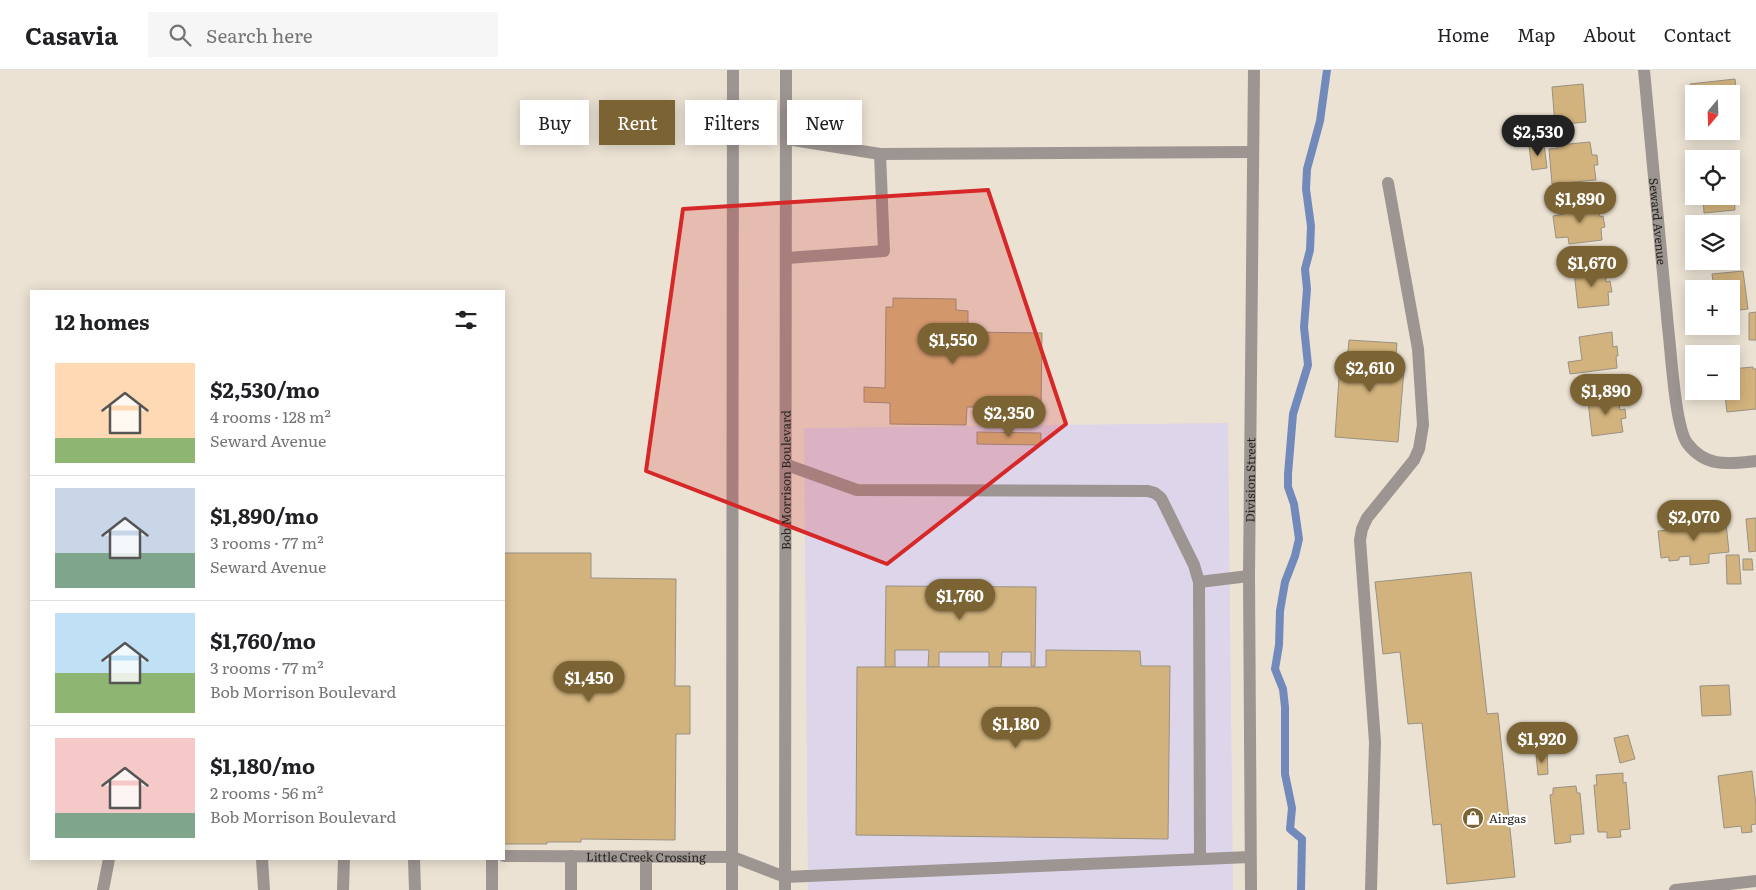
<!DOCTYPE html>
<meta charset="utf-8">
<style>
body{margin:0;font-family:Literata,serif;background:#f6f6f6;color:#202124;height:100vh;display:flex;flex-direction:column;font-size:19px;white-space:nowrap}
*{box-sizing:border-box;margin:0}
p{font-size:16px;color:#757577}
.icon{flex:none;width:28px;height:28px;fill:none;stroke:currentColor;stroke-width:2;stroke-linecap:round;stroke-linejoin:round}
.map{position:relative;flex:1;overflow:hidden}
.drawer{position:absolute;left:30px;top:220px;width:475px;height:570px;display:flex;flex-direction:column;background:#fff;border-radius:0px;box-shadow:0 2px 12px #0003}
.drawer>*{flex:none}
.top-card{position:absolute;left:520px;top:30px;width:475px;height:45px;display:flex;gap:10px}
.needle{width:32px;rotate:199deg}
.tools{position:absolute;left:1685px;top:15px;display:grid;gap:10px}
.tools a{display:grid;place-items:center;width:55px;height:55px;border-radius:0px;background:#fff;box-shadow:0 2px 12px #0003;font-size:25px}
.price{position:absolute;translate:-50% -42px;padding:0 11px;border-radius:18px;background:#7b6333;color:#fff;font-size:16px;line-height:32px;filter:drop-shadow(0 1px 2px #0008)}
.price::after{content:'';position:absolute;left:50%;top:30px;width:15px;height:11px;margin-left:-8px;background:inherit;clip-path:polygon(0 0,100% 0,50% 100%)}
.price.selected{background:#222;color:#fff}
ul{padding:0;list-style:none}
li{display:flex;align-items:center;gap:15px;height:125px;padding:0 25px}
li+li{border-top:1px solid #e0e0e0}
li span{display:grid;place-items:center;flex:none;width:140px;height:100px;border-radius:0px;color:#555}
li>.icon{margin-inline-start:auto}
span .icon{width:60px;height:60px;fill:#fffc;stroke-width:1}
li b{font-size:21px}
h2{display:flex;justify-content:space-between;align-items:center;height:60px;padding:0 25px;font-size:21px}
.pill{padding:0 18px;border-radius:0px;background:#fff;box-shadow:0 2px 12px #0003;font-size:18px;line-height:45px}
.pill.selected{background:#7b6333;color:#fff}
header{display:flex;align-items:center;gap:30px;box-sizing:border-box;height:70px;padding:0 25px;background:#fff;border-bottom:1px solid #e0e0e0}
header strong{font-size:24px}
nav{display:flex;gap:28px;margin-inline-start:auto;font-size:18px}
.search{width:350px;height:45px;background:#f6f6f6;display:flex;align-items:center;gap:12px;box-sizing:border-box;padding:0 18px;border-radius:0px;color:#757577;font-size:19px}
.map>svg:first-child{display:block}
.industrial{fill:#ddd5ea}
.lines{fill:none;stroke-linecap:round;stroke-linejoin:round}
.stream{stroke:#728abb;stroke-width:8}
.building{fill:#d2b37d;stroke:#999183}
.service{stroke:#9d9592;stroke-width:12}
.minor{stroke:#9d9592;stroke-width:12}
.marked{fill:#d62828;fill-opacity:0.2;stroke:#d62828;stroke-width:4;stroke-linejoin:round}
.labels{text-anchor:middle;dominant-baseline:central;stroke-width:4.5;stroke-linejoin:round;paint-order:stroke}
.street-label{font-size:12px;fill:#26231d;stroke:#fff}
.poi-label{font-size:12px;fill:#26231d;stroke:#fff;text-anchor:start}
</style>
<header>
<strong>Casavia</strong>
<div class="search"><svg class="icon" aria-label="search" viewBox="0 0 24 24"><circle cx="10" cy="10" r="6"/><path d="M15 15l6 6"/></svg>Search here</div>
<nav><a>Home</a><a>Map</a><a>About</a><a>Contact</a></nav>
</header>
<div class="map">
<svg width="1756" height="820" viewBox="0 0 1756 820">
<rect width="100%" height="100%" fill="#ebe2d3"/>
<path class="industrial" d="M1228,353l5,467h-425l-4,-462z"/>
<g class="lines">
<path class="stream" d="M1301,820l1,-51 -12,-10 2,-21 -7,-34v-67l-2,-18 -8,-20 4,-24 1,-34 5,-29 10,-26 4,-17 -5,-35 -6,-17v-13l5,-60 15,-49 -4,-38 3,-38 -2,-20 5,-19 1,-24 -5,-37 1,-20 13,-48 7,-51"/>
</g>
<g class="building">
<path d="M1735,9l2,18 -6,1v-4h-37v18l-4,-28z"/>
<path d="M1583,14l3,38 -31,3 -3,-38z"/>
<path d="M1590,72l2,13h5l1,10h-4l2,15 -44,4 -3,-35 9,-1v-3z"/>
<path d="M1544,74l3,24 -15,2 -3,-24z"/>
<path d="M1732,103l3,37 -31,3 -1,-17h28z"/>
<path d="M1598,132l2,15 3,-1 2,11 -4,1 1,12 -33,4 -1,-7 -12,1 -3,-22 11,-2 -1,-7z"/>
<path d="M1605,198l1,14 4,-1 2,11h-4l1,13 -31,3 -4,-37z"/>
<path d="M1743,201l5,38 -17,2v-22h-17l-2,-15z"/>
<path d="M893,228l63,1v11l12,1v21l74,1 -1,75 -74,-1 -1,18 -76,-1v-21l-26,-1v-15l21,1 1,-81h7z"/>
<path d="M1756,242v28h-7v-27z"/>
<path d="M1612,262l1,15 4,-1 1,10h-2l1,12 -47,6 -2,-12 14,-2 -3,-23z"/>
<path d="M1349,270l48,3 -2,25 9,1 -6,73 -63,-5 5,-74 7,1z"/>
<path d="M1753,297v2h3v40l-29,3 -2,-17 -5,1 -1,-5h12v-22z"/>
<path d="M1618,327l2,13 5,-1 1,9 -5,1 2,13 -31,4 -4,-35z"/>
<path d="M977,362l64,1v12l-64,-1z"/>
<path d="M1756,448v33l-7,1 -3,-33z"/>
<path d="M1701,449h8l1,5 16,-1 3,29 -20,2v9l-19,2v-9l-11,1v3l-10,1v-4l-8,1 -3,-27 44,-4z"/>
<path d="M504,483h87v25l85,1 -1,107h15v48h-14l-1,106 -94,-1v3h-34v2h-43z"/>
<path d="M1726,485h13l2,29h-14z"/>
<path d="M1743,489h9l1,11h-10z"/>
<path d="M1471,502l16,142 11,-1 17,164 -68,7 -6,-60 -8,1 -11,-102 -14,1 -8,-72 -17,2 -8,-72z"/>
<path d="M886,516l150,1 -1,79h-4v-14h-29l-1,15h-12v-15h-50v15h-11l1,-17h-34v17h-10z"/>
<path d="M1046,580l94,1 1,15h29l-2,173 -312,-4 1,-168h189z"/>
<path d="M1729,615l2,30 -29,1 -2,-30z"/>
<path d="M1628,665l7,24 -15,4 -6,-25z"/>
<path d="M1536,683h11l1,21 -10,1z"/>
<path d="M1752,701l4,34v19l-5,1 1,7 -10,1 -1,-7 -17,2 -6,-52z"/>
<path d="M1623,703v10l3,-1 4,47 -10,1 1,7 -14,1v-6h-9l-4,-47h3l-1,-10z"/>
<path d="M1576,716l1,7h3l4,41 -14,1 1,7 -16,2 -5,-49 3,-1v-6z"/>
</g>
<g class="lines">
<g class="service">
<path d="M787,69l93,15 372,-2"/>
<path d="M787,188l97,-7 -4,-97"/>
<path d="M787,395l70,25 291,1 7,2 6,5 33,67 5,17 1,276"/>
<path d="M1199,512l50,-6"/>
<path id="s1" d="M504,786l229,1 52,20 465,-20"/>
<path d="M571,786v34"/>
<path d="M646,786v34"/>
<path d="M262,789l2,31"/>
<path d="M414,789l1,31"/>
<path d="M103,820l6,-31"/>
<path d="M343,820l1,-31"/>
<path d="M492,820v-31"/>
<path d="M1371,820l4,-148 -15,-202 2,-11 5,-11 47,-58 5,-11 4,-24 -5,-76 -30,-166"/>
<path d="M1675,820l81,-9"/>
</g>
<g class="minor">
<path id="s2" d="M1644,0c8,86 16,171 24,257 3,24 7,99 19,116 19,25 41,21 69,18"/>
<path d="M732,820l1,-820"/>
<path id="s3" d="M785,820l1,-820"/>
<path id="s4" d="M1251,820l-2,-314 5,-506"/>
</g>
</g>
<path class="marked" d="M988,120l78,234 -179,140 -241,-93 37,-262z"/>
<defs>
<g id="shop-disc" transform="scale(1.125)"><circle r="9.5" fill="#7b6333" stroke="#fff"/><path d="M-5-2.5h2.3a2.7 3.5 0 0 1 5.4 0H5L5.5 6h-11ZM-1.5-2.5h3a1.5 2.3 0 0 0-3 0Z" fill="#fff"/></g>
</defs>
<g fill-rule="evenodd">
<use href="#shop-disc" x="1473" y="748"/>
</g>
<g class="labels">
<g class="street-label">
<text stroke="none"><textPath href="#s2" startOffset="152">Seward Avenue</textPath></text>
<text stroke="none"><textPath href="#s3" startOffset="410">Bob Morrison Boulevard</textPath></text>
<text stroke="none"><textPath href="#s4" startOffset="410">Division Street</textPath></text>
<text stroke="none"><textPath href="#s1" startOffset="142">Little Creek Crossing</textPath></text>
</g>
<g class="poi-label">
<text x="1489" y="748">Airgas</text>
</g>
</g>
</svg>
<div class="tools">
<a><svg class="needle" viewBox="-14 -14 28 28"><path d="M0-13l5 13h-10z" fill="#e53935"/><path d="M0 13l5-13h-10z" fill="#757577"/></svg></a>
<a><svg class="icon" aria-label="locate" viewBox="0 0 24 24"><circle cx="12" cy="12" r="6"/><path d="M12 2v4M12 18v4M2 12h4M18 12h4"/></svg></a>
<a><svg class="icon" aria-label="layers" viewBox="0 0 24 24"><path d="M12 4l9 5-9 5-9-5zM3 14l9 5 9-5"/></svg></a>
<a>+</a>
<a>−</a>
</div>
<b class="price selected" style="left:1538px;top:87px">$2,530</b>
<b class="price" style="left:1580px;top:154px">$1,890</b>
<b class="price" style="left:1592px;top:218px">$1,670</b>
<b class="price" style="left:953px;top:295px">$1,550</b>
<b class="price" style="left:1370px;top:323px">$2,610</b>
<b class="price" style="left:1606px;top:346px">$1,890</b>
<b class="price" style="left:1009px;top:368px">$2,350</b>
<b class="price" style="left:1694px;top:472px">$2,070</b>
<b class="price" style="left:960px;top:551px">$1,760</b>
<b class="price" style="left:589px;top:633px">$1,450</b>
<b class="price" style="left:1016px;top:679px">$1,180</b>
<b class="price" style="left:1542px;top:694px">$1,920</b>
<div class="top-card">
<a class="pill">Buy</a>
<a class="pill selected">Rent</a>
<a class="pill">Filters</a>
<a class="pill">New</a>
</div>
<section class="drawer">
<h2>12 homes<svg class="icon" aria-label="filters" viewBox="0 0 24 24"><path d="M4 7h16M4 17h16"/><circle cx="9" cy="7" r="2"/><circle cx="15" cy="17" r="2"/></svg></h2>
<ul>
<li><span style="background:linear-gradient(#ffd9b3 75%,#8fb573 0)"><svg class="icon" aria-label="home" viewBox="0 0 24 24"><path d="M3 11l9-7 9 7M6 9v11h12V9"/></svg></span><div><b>$2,530/mo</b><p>4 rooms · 128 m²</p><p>Seward Avenue</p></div></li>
<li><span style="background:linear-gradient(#c9d6e8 65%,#7fa58c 0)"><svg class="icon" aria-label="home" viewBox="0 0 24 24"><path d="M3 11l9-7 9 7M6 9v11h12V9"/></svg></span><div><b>$1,890/mo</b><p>3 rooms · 77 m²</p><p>Seward Avenue</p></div></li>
<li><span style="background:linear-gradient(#bfe0f5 60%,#8fb573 0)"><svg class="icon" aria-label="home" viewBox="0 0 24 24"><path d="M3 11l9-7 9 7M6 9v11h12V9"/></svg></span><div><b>$1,760/mo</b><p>3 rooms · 77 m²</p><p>Bob Morrison Boulevard</p></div></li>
<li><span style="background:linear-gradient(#f6c9c9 75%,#7fa58c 0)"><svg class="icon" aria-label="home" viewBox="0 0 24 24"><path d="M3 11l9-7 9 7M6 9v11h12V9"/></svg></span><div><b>$1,180/mo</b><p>2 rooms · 56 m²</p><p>Bob Morrison Boulevard</p></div></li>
</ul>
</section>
</div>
